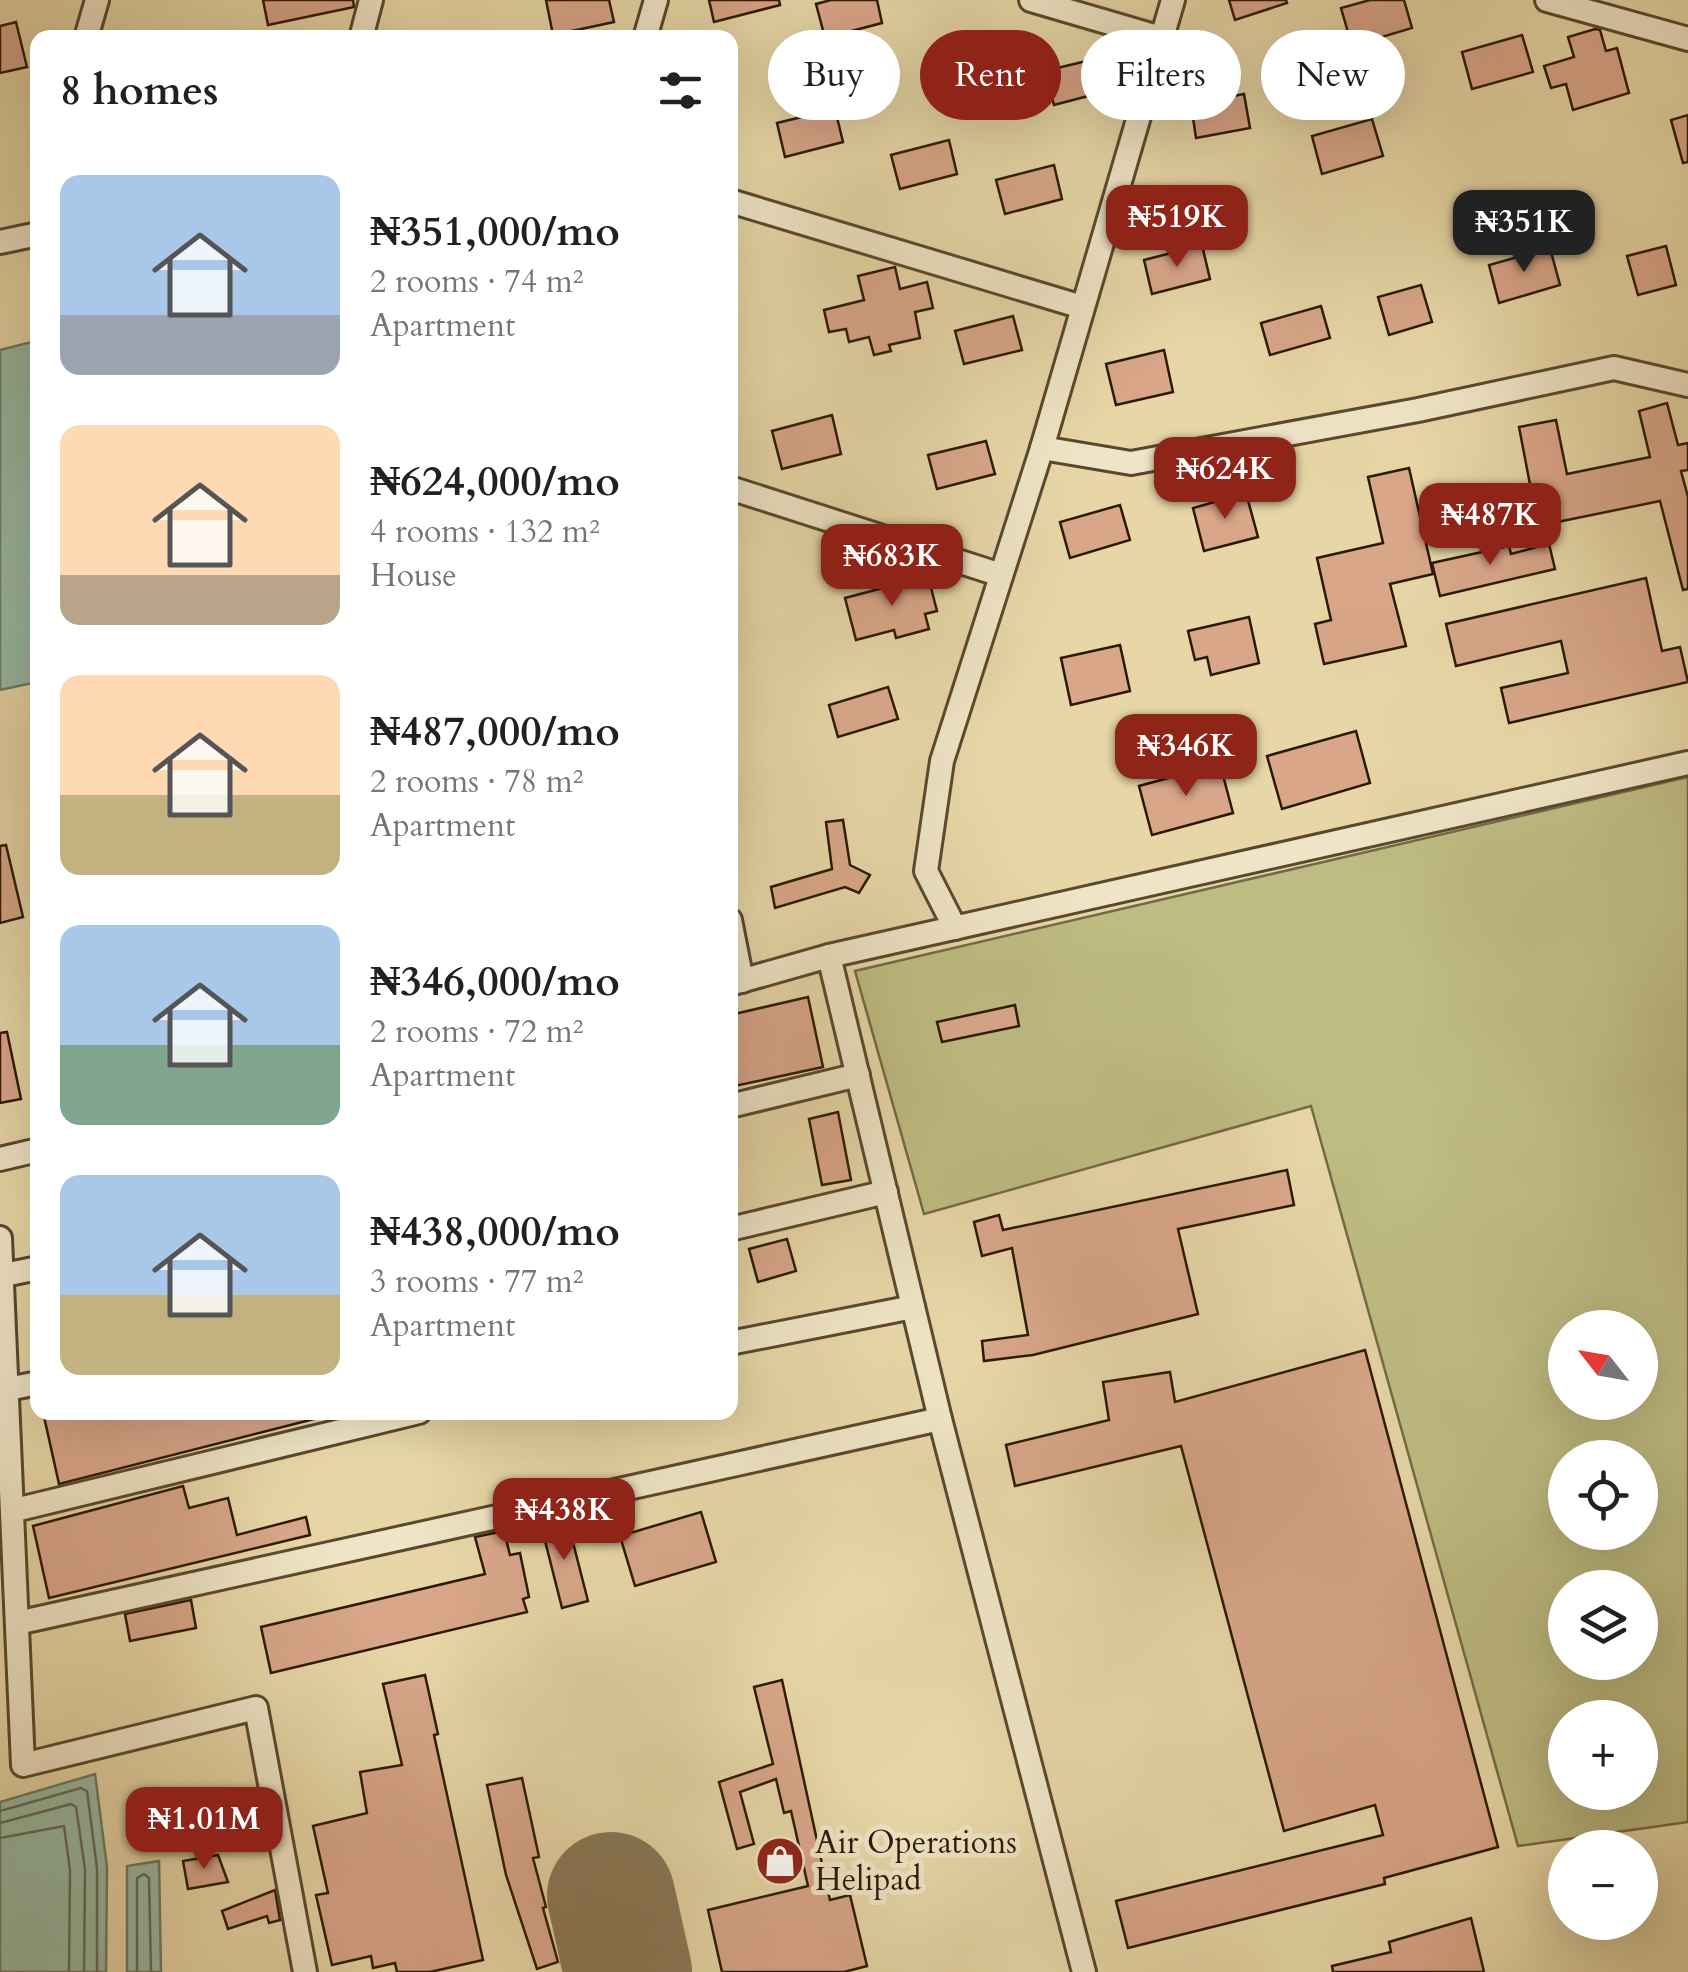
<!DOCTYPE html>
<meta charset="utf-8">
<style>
body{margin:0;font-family:Cardo,serif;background:#f2f2f2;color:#202124;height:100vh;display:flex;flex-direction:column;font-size:38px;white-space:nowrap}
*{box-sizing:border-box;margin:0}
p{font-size:32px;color:#757577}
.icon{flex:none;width:55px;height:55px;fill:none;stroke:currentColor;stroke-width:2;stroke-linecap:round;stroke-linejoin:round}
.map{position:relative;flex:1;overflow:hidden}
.details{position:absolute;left:30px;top:30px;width:708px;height:1390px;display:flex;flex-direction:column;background:#fff;border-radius:20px;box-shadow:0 10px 40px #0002}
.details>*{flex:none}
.hud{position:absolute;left:768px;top:30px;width:770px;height:90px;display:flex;gap:20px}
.needle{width:65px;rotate:301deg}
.fabs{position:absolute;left:1548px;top:1310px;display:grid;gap:20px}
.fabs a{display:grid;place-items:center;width:110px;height:110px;border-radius:50%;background:#fff;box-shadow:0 10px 40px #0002;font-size:50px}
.price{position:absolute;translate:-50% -85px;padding:0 22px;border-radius:20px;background:#8f2418;color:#fff;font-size:32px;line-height:65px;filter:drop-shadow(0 2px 5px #0008)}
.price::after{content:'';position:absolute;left:50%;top:60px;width:30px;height:22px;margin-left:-15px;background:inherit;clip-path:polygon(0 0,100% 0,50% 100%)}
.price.active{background:#222;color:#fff}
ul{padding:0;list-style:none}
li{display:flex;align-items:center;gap:30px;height:250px;padding:0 30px}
li span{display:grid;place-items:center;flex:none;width:280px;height:200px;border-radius:20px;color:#555}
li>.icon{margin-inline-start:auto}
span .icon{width:120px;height:120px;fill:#fffc;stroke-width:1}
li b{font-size:42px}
h2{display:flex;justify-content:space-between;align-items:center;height:120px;padding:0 30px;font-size:42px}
.pill{padding:0 35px;border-radius:45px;background:#fff;box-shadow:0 10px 40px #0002;font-size:35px;line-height:90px}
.pill.active{background:#8f2418;color:#fff}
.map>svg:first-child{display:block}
.green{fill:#bebc82;stroke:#746a44;stroke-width:2.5;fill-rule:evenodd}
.water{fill:#97baa4;stroke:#6c7a65;stroke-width:2.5}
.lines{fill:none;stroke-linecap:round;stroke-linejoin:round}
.shore{stroke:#616a55;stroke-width:2.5}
.runway{stroke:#897856;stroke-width:128}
.building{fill:#d9a68a;stroke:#2b1906;stroke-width:2.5}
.street-casing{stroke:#5a482e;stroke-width:28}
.street{stroke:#efe5c6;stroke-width:22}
.labels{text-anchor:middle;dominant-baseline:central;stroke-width:10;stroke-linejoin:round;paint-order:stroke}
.poi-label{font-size:32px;fill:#2b1906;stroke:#efe5c6;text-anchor:start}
</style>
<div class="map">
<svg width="1688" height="1972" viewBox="0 0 1688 1972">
<rect width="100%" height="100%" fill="#e7d7a7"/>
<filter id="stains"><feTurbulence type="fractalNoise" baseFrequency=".002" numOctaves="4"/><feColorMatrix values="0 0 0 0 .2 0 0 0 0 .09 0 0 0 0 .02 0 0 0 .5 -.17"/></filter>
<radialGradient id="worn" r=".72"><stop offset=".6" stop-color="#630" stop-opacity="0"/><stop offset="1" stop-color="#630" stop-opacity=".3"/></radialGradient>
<path class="green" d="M1688,777v1045l-170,24 -207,-740 -387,108 -69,-243zM1565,1328h75v74h-75zM1565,1458h75v74h-75zM1565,1588h75v74h-75zM1565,1718h75v74h-75z"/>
<g class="water">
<path d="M35,341l2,341 -37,8v-340z"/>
<path d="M95,1774l12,93 -1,105h-106v-170z"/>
<path d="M159,1861l2,111h-34v-106z"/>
</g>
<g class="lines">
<g class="shore">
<path d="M0,1811l81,-23 6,3 10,77v104"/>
<path d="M0,1823l71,-19 5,3 9,62 -1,103"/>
<path d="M0,1838l64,-12 6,44 -1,102"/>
<path d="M137,1972v-94l7,-4 5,4 2,94"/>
</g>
<path class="runway" d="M611,1896l17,76"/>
</g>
<g class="building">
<path d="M263,0h90l1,7 -86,18z"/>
<path d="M546,0h63l5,22 -61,13z"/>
<path d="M709,0h70l1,5 -66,17z"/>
<path d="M831,0h46l5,23 -57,15 -9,-34z"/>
<path d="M1229,0h57l1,3 -52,17z"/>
<path d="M1370,0h34l8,28 -60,18 -11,-38z"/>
<path d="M16,22l11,45 -27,6v-47z"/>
<path d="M1595,29l5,1 6,21 11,-3 12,45 -56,17 -7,-26 -15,4 -7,-22 30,-9 -6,-20z"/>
<path d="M1522,35l11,37 -61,17 -10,-37z"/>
<path d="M986,39l8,34 -58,14 -8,-33z"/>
<path d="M1103,57l8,33 -57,15 -9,-34z"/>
<path d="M1244,94l6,34 -54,10 -5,-34z"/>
<path d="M835,109l8,33 -58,15 -8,-34z"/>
<path d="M1688,115v47l-5,1 -12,-43z"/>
<path d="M1372,119l11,37 -61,18 -10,-38z"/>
<path d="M949,140l8,34 -57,15 -9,-34z"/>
<path d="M1054,165l8,34 -57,15 -9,-34z"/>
<path d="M1202,245l8,34 -58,15 -8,-34z"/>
<path d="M1666,246l10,39 -38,10 -11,-39z"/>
<path d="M1550,248l10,37 -61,18 -10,-38z"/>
<path d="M895,267l5,22 27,-7 6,26 -18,4 5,26 -31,7 2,6 -17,4 -5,-18 -20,5 -3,-13 -17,3 -5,-22 40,-10 -6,-24z"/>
<path d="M1421,285l11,37 -43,13 -11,-38z"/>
<path d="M1321,306l9,32 -60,17 -9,-32z"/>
<path d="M1013,316l9,34 -58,14 -9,-33z"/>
<path d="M1164,350l9,42 -57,13 -10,-41z"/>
<path d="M1667,403l11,42 10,-2v27l-7,1 7,26v92l-5,1 -23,-89 -122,25 -19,-99 37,-7 11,54 83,-17 -11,-46z"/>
<path d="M832,415l9,39 -59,15 -10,-38z"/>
<path d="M986,441l9,33 -58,15 -9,-34z"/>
<path d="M1409,468l24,106 -43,10 16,62 -82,18 -9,-40 16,-4 -14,-62 66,-15 -15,-66z"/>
<path d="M1246,493l12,44 -54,14 -11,-43z"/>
<path d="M1120,505l10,35 -60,18 -10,-36z"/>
<path d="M1549,544l6,25 -115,27 -8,-33 77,-17 2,8z"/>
<path d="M928,576l9,35 -12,3 4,15 -33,9 -2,-8 -38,10 -11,-42z"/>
<path d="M1646,578l16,73 18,-4 8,35 -179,41 -8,-35 67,-15 -7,-32 -105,25 -10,-42z"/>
<path d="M1249,617l10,46 -48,12 -4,-18 -12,3 -7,-29z"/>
<path d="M1120,645l10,46 -59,14 -10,-47z"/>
<path d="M888,687l10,32 -60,18 -9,-32z"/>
<path d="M1356,731l14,52 -88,26 -15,-53z"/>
<path d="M1220,764l13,49 -81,22 -13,-49z"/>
<path d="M843,820l7,45 20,10 -11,18 -14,-6 -70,21 -4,-21 61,-18 -6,-47z"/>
<path d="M6,845l17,72 -23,6v-77z"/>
<path d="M808,997l15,70 -93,20v-72z"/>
<path d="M1015,1005l4,21 -77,16 -5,-20z"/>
<path d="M7,1032l14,67 -21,4v-70z"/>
<path d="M838,1112l13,68 -29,5 -13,-66z"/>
<path d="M1287,1170l7,35 -116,24 20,85 -165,41 -49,6 -2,-20 46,-6 -16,-87 -30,8 -8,-34 25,-7 4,15z"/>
<path d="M787,1239l9,32 -38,11 -9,-33z"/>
<path d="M1365,1350l133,497 -114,31 1,6 -257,64 -12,-47 267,-66 -8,-30 -91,26 -103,-385 -166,40 -9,-41 103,-25 -6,-38 67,-10 5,30z"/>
<path d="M43,1412h275v6l-259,66z"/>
<path d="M183,1486l6,22 39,-10 9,37 69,-18 4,18 -261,63 -16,-72z"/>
<path d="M701,1512l15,50 -81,24 -15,-50z"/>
<path d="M567,1519l21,82 -26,7 -21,-83z"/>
<path d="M504,1531l6,24 10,-2 9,44 -6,2 4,13 -256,61 -10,-46 224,-53 -10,-37z"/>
<path d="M191,1600l5,28 -66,13 -5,-27z"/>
<path d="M425,1675l13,59 -4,1 49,225 -53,12h-33l-2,-9 -22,5 -2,-12 -39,9 -16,-70 12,-2 -15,-67 54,-13 -7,-41 42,-7 -19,-81z"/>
<path d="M782,1680l48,220 20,-5 17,71 -23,6h-122l-14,-62 100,-24 -17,-75 -7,2 -8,-34 -36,13 14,52 -17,5 -18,-67 54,-18 -19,-77z"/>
<path d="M522,1778l17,79 -6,1 13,49 -3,1 15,54 -21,7 -31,-94 -19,-90z"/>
<path d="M218,1855l10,27 -40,7 -5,-28z"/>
<path d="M275,1890l5,30 -11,3 -2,-7 -39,13 -6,-18z"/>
<path d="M1471,1918l13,54h-151l-1,-6 59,-14 -2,-10z"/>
</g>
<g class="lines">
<g class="street-casing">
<g id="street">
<path d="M1031,0l130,38"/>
<path d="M1547,0l141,39"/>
<path d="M86,38l11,-38"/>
<path d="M361,38l10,-38"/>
<path d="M645,38l11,-38"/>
<path d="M730,201l352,106"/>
<path d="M0,242l38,-8"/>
<path d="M1042,448l89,15 287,-53 196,-42 74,17"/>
<path d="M730,488l271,87"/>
<path d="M730,920l12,61"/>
<path d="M955,928l-29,-57 16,-110 100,-313 131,-448"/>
<path d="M829,956l111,463 144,553"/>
<path d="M730,984l99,-28 859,-193"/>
<path d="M730,1106l128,-31"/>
<path d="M0,1159l38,-9"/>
<path d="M730,1229l156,-37"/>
<path d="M0,1238l23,527 233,-57 49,264"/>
<path d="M4,1275l34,-7"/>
<path d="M730,1343l183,-36"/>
<path d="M8,1389l30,-6"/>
<path d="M15,1510l404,-98"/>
<path d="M17,1623l923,-204"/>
</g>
</g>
<use href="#street" class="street"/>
</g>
<defs>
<g id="shop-disc" transform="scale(2.5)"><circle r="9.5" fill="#8f2418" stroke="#efe5c6"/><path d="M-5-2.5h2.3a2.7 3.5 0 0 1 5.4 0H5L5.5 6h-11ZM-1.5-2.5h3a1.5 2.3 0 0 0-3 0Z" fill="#fff"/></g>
</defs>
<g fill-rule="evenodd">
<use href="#shop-disc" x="780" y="1861"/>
</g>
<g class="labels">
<g class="poi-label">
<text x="815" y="1843">Air Operations<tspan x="815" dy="37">Helipad</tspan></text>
</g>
</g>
<rect width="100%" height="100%" filter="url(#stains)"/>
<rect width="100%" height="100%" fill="url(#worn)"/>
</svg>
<div class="fabs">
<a><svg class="needle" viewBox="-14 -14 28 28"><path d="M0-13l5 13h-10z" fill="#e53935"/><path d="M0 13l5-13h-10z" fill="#757577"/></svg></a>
<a><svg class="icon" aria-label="locate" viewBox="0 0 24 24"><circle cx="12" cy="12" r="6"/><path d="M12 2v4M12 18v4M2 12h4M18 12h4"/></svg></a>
<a><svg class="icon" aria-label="layers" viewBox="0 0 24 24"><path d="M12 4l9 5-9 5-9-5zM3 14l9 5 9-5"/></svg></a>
<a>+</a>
<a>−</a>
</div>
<b class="price" style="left:1177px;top:270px">₦519K</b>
<b class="price active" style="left:1524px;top:275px">₦351K</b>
<b class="price" style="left:1225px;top:522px">₦624K</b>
<b class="price" style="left:1490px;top:568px">₦487K</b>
<b class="price" style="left:892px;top:609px">₦683K</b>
<b class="price" style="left:1186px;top:799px">₦346K</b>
<b class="price" style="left:564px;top:1563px">₦438K</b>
<b class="price" style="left:204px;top:1872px">₦1.01M</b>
<div class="hud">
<a class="pill">Buy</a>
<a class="pill active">Rent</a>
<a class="pill">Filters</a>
<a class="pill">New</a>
</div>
<section class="details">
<h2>8 homes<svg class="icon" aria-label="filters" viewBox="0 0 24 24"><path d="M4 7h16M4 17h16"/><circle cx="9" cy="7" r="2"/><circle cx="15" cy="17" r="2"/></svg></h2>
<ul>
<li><span style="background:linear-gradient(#a9c7e8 70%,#9aa5b1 0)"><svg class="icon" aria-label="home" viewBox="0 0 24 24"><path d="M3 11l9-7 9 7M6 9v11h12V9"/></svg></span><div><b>₦351,000/mo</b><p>2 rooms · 74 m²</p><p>Apartment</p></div></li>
<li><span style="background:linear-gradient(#ffd9b3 75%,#b9a48a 0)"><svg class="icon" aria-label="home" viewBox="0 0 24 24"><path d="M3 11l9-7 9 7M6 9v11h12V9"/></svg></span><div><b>₦624,000/mo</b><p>4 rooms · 132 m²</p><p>House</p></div></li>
<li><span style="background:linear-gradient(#ffd9b3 60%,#c2b280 0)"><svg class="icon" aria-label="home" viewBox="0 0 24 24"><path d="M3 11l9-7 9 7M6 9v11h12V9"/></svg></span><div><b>₦487,000/mo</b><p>2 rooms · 78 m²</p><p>Apartment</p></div></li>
<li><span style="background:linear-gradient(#a9c7e8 60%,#7fa58c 0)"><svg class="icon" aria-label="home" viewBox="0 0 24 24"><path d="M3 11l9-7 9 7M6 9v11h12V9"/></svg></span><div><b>₦346,000/mo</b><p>2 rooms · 72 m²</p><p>Apartment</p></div></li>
<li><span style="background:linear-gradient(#a9c7e8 60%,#c2b280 0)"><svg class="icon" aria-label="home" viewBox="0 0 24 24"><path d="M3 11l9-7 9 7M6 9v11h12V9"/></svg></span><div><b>₦438,000/mo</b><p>3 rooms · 77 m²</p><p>Apartment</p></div></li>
</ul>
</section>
</div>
